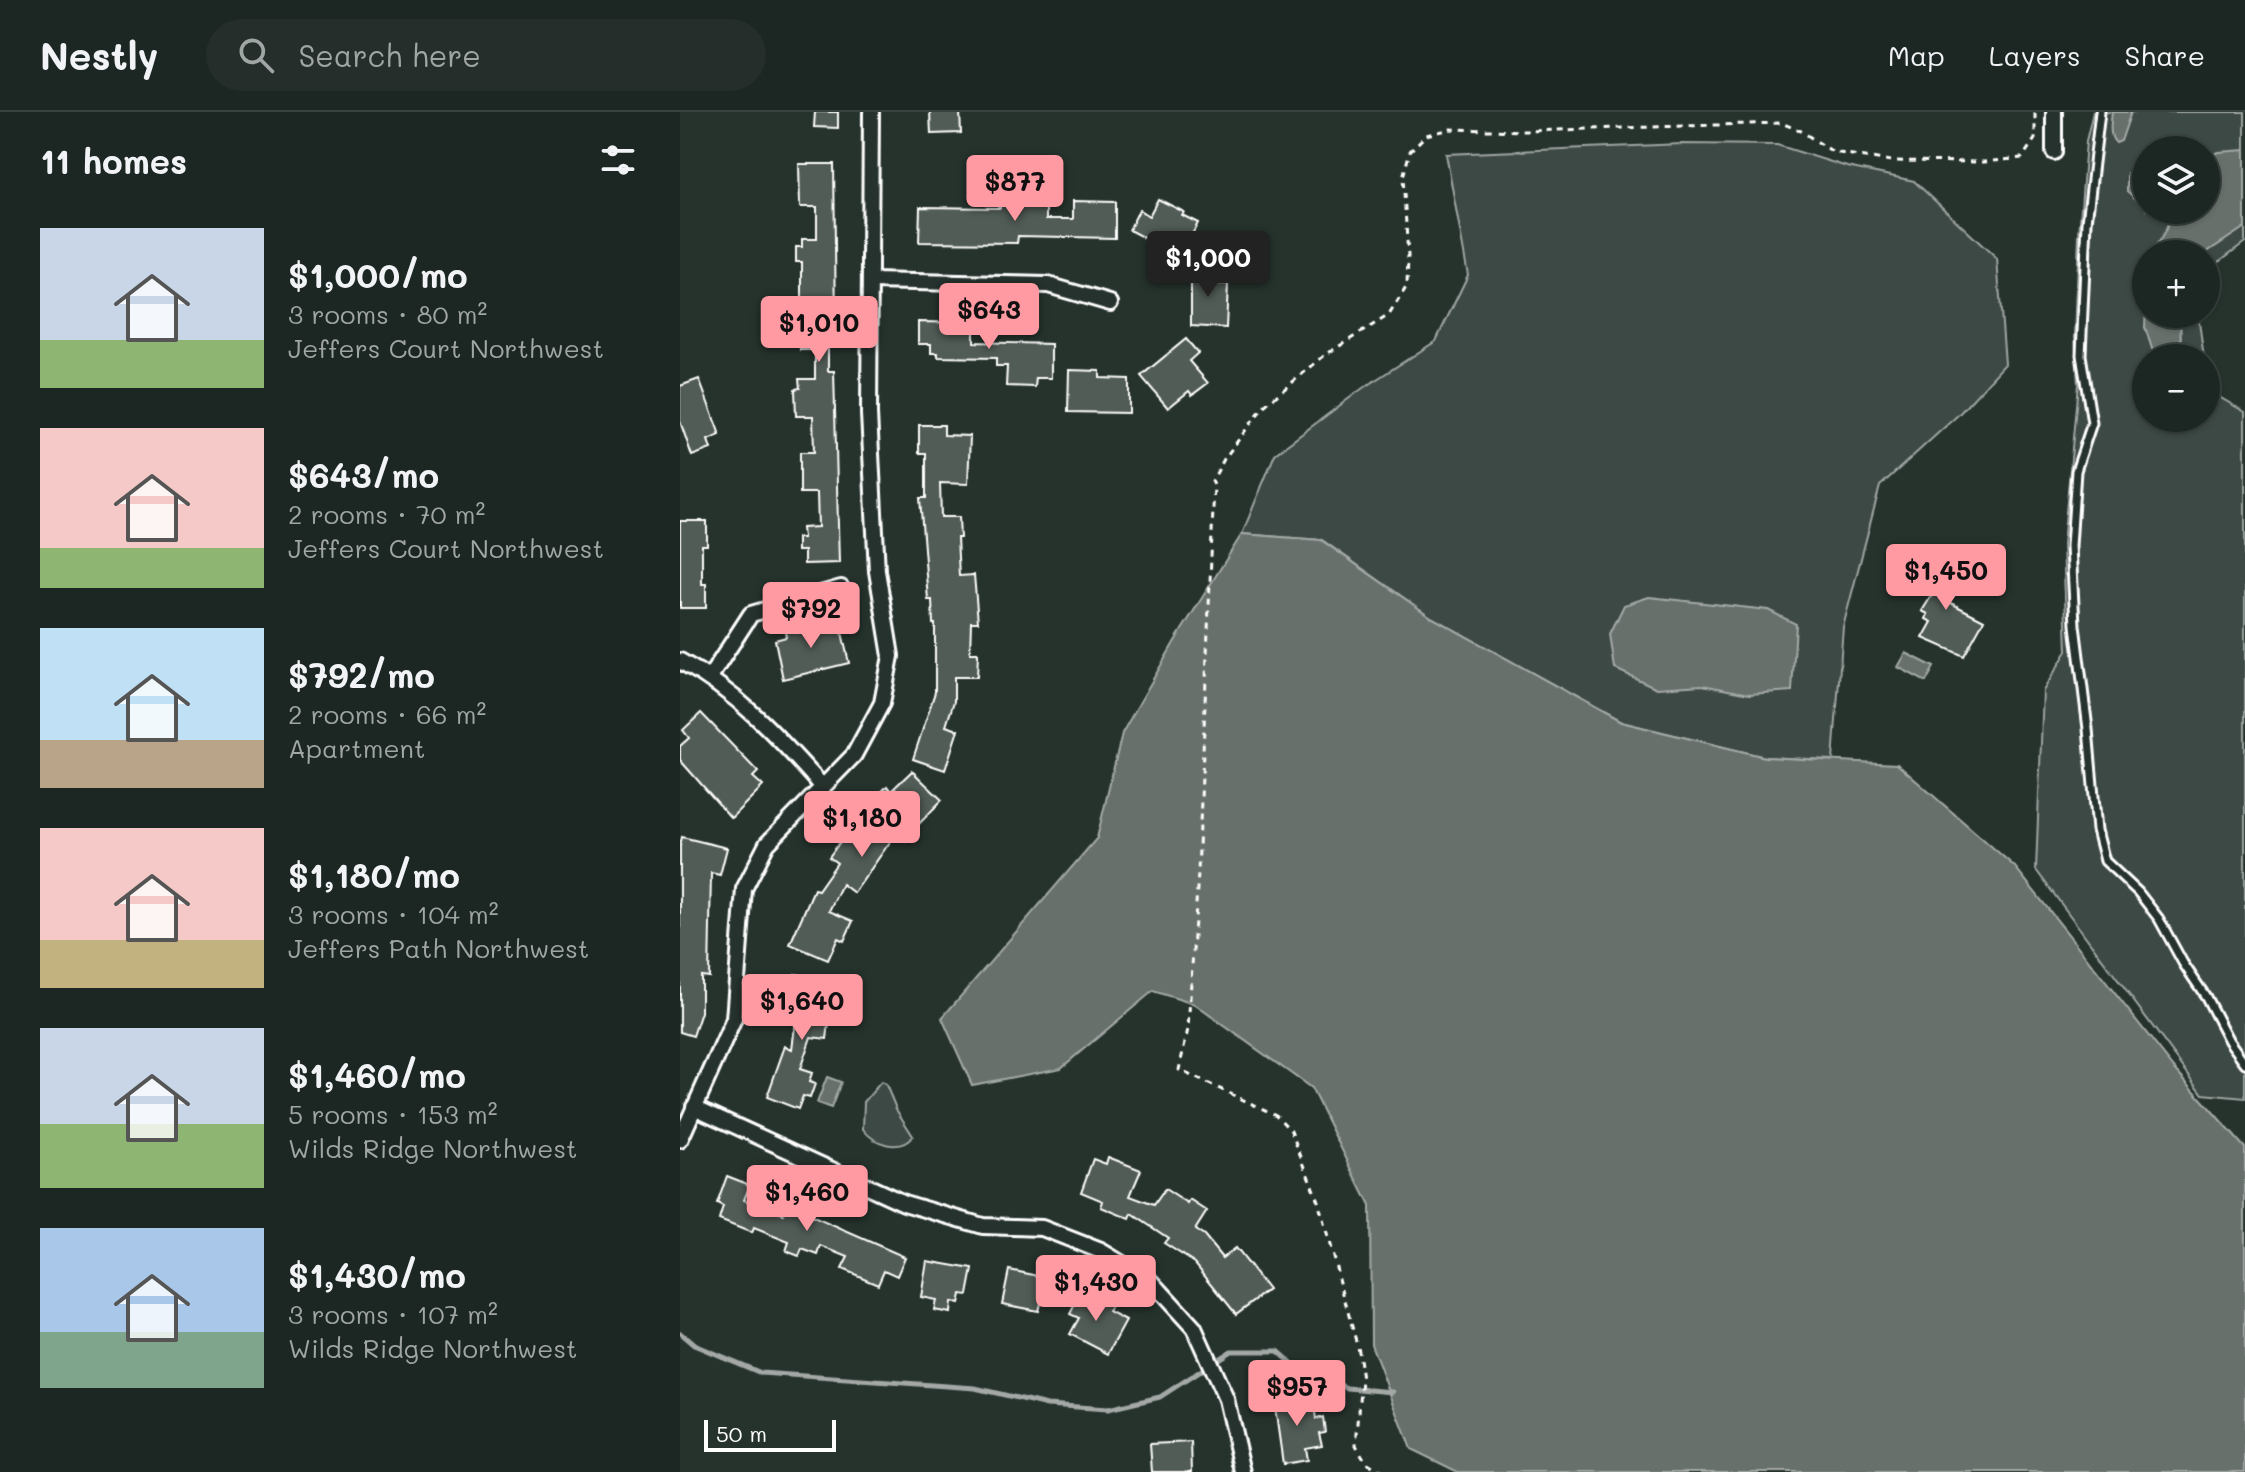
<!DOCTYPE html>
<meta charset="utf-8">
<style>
body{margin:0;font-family:Mali,sans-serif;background:#252e2a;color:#f1f3f6;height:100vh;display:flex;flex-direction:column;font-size:30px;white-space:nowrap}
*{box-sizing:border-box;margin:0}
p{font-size:26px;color:#a0a5a5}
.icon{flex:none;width:44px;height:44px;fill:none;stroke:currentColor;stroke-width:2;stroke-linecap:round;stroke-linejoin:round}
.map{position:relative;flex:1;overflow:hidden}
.sheet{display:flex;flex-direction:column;background:#1c2622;width:680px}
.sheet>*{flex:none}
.tools{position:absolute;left:1452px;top:24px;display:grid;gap:16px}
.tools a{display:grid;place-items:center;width:88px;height:88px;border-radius:50%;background:#1c2622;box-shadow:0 2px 6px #0004,0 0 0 2px #3a4340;font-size:40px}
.scale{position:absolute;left:24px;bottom:20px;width:132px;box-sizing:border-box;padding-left:8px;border:4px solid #fff;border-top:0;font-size:22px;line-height:28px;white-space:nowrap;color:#fff;-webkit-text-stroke:6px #26332d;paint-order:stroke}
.price{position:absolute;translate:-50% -68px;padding:0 18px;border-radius:8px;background:#ff9aa2;color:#111;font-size:26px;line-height:52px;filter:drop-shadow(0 2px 4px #0008)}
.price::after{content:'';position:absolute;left:50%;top:48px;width:24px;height:18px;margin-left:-12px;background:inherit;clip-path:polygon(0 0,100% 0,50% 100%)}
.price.on{background:#222;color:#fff}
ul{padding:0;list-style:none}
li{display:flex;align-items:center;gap:24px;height:200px;padding:0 40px}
li span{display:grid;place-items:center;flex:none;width:224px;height:160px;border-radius:0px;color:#555}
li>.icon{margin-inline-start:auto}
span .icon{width:96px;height:96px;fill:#fffc;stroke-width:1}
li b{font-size:34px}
h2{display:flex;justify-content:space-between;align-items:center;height:96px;padding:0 40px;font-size:34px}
header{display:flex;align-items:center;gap:48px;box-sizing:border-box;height:112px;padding:0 40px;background:#1c2622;border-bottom:2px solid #3a4340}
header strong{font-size:38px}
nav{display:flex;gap:44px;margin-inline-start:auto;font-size:28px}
.search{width:560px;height:72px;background:#252e2a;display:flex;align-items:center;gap:20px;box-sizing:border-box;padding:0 28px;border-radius:44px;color:#a0a5a5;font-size:30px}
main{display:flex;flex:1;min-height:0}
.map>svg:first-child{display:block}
.green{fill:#3e4944;stroke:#9ea4a2;stroke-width:2;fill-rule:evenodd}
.water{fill:#67706c;stroke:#a4a9a7;stroke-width:2}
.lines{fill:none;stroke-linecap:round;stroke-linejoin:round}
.stream{stroke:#a4a9a7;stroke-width:5}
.building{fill:#515c57;stroke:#fff;stroke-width:2}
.service-casing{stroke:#fff;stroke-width:13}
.minor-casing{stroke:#fff;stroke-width:20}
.path{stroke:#fff;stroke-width:3;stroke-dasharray:6 6;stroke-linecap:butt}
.service{stroke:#26332d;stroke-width:7}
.minor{stroke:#26332d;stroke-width:14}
</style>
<header>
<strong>Nestly</strong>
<div class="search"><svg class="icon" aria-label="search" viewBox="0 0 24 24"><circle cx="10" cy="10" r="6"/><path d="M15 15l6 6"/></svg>Search here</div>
<nav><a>Map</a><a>Layers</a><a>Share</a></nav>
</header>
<main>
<section class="sheet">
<h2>11 homes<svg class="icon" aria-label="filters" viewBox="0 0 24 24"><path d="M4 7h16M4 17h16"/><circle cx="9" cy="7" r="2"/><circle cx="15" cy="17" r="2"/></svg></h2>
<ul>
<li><span style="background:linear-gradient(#c9d6e8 70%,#8fb573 0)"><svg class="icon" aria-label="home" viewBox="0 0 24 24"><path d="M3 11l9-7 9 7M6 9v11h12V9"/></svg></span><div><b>$1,000/mo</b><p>3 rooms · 80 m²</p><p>Jeffers Court Northwest</p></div></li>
<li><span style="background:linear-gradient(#f6c9c9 75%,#8fb573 0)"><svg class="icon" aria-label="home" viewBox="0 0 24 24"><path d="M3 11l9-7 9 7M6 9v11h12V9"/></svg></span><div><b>$643/mo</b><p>2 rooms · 70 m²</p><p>Jeffers Court Northwest</p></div></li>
<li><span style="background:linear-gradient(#bfe0f5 70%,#b9a48a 0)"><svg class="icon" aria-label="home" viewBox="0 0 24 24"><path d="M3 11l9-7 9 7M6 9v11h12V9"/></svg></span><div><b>$792/mo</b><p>2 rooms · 66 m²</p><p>Apartment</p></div></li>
<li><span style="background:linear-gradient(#f6c9c9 70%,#c2b280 0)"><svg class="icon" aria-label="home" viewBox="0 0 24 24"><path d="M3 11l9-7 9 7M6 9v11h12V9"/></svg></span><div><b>$1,180/mo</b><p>3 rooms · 104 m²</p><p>Jeffers Path Northwest</p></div></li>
<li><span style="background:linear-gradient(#c9d6e8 60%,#8fb573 0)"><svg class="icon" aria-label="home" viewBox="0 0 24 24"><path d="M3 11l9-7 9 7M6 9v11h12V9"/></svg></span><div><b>$1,460/mo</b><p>5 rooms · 153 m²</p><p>Wilds Ridge Northwest</p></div></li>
<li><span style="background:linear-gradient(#a9c7e8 65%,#7fa58c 0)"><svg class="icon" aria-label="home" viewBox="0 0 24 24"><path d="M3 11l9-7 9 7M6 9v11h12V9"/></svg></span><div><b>$1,430/mo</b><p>3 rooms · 107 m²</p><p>Wilds Ridge Northwest</p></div></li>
</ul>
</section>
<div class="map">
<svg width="1565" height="1360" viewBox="0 0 1565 1360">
<rect width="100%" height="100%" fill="#26332d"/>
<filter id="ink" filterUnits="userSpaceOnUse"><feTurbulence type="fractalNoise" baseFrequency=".0125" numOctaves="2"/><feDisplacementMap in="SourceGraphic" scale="16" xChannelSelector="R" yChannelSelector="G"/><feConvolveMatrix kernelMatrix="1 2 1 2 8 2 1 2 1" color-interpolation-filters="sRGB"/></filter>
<g filter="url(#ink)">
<g class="green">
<path d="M1413,0h152v130l-36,27 -3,8v-23h-60v60h52l6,44h-58v60h60v-52l8,28 31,18v686l-42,-4 -167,-224 7,-179 24,-40 -4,-107 15,-160 -3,-47 4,-102 7,-94zM1466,38h60v60h-60z"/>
<path d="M1002,32l95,1 70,22 67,14 83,78 8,105 -46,50 -79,72 -37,141 -10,133 -68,-3 -144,-35 -190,-105 -109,-77 -80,-6 33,-80 88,-66 73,-47 32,-66 -22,-121z"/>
<path d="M201,970l5,3 11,26 16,25c-13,17 -39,8 -50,-7l1,-27z"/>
</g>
<g class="water">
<path d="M1432,0h19l-10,29 -5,2c-8,-7 -5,-21 -4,-31z"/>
<path d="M1565,38v77l-41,27h-52c7,-16 21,-26 15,-44h39v-54l13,-4z"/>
<path d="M1456,57l10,1v29l-9,1 -10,-9v-18z"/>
<path d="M1466,196v6h34l1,30 6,14h-32l-10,-31z"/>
<path d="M562,422l79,6 110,77 190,105 144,35 132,7 118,103 159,201 71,80v324h-787l-47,-23 -40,-105 -1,-138 -59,-118 -117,-84 -41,-13 -92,77 -89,17 -30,-67 155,-180 25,-105 53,-92z"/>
<path d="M969,485l119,13 28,14 -4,67 -43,3 -47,-9 -45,3 -42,-19 -5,-35 14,-29z"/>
<path d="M1226,541l28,14 -8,15 -28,-15z"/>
<path d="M147,965l14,5 -10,26 -14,-5z"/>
</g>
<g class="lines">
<path class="stream" d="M0,1221l14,12 67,28 214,15 72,17 61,4 52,-12 71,-46h47l16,14 53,23 46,4"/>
</g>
<g class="building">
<path d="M135,0h23v16l-24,-1z"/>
<path d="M250,0h30l1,21 -30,1z"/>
<path d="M119,52h35l2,159 -8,-1v49h6l5,192 -35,1v-13h-7v-13h6l-1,-10 16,-1 -1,-34h-17v-41h14l-1,-36h-17l-1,-27 5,-1 -1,-9h16v-29h-15v-12h-6v-16h6l2,-20v-40h-6v-15h6v-8h15v-32h-17z"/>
<path d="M478,87l26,13 -2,3 16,8 -18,34 -51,-27 10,-20 10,6z"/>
<path d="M393,89l42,1v36l-97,-2 -1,7 -98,-1 1,-35 80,1v-6h46v17h27z"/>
<path d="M511,157l30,2 -1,13h8l-2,44 -35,-2z"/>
<path d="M238,210l56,1v19l77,2v34h-15l-1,9 -29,-1 1,-20h-11v-8l-58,-1v-4h-7v-9h-13z"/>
<path d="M506,227l12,14 -9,8 19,22 -16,12 -3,-4 -21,17 -27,-32z"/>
<path d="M389,258l31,1v7l29,1v34l-61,-1z"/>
<path d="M19,267l21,56 -12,5 3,9 -19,7 -12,-35v-35z"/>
<path d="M239,313h25v10l26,1 -2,48 -28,-1 1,34h18l1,21h-3l2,38 15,-1 4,47h-7l-1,31h8l-1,24h-23v24l-8,25 12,4 -13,40 -32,-11 22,-67v-68h-2l-1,-24h-4l-8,-102h6v-45h-7z"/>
<path d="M0,409h27v24h-5v39h4v24h-26z"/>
<path d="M1249,447l21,5 -8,34 -3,-1 45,23 -20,36 -41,-18 9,-16 -6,-3 2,-5 -6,-3 10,-16 -13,-4 1,-4 -6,-3 4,-15 8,2z"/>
<path d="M138,512l1,4 21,-4 9,39 -66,16 -8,-39 11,-3 -1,-6z"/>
<path d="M21,601l57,59 -5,5 10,9 -32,32 -51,-58v-14l9,-8 -6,-8z"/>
<path d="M232,659l30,29 -28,29 2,2 -10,10 -9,-9 -43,61 -12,-9 -13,27 24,10 -9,20 -6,-3 -10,22 -38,-16 24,-55 4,1 19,-27 -8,-6 31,-43 27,-28 4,5z"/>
<path d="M2,725l45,11 -7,27 -9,-2 -2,104 -8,-1v36l-8,24 -13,-4v-186z"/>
<path d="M115,862l21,3 -2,11 19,3 -6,48 -16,-2 -11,32 12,4 -3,9 6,2 -5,14 -7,-2 -5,13 -31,-12 18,-51 7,3 6,-46 -7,-1z"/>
<path d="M428,1045l33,13 -11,26 24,9 11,-16 23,15 2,-4 17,11 -12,19 9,6 18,22 13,-10 33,42 -32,24 -41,-51 -31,-20 4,-5 -36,-24 -2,5 -29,-12 2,-6 -22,-9 12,-33 13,5z"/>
<path d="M47,1064l23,9 -6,15 39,14 3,-9 119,52 -8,19 -13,-6 -6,14 -36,-15 6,-12 -27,-11 -3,9 -16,-6 -3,7 -13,-5 3,-9 -35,-14 -2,5 -33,-13 4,-13 -6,-3z"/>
<path d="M247,1149l46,8 -5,26 -7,-1 -2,10 -8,-2 -1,11 -16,-3 2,-10 -15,-3z"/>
<path d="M329,1158l50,10 -4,19 -13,-3 -4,15 -36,-7z"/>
<path d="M402,1178l30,16 -3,6 17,9 -18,33 -38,-20 9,-16 -9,-4z"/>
<path d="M623,1283l2,12 9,-2 2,14 7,-2 2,15 -6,1 3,12 -17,3 2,12 -24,4 -9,-64z"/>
<path d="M511,1330l1,30h-40l-2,-28z"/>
</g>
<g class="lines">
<g class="service-casing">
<path id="service" d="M1420,0l-13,110 -6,133 11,68 -16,48 -5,75 4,79 13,104 9,101 8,31 33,31 21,27 24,44 23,34 23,44 16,22"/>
</g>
<g class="minor-casing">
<g id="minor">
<path d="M1374,0v40"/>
<path d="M190,169l178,4 62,18"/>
<path d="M0,549c58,31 99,77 143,126"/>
<path d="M30,565l41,-63 90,-26"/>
<path d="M14,995l210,96 79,23 59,2 59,23 51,31 42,46 32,71 17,73"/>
<path d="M0,1028l54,-121 10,-130 23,-45 87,-89 28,-52 9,-47 -14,-85 -8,-157 2,-302"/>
</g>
</g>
<path class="path" d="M703,1360l-17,-10 -10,-17 6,-66 -5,-34 -39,-144 -27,-70 -15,-16 -97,-45 9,-41 10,-156 16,-388 -2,-4 12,-22 40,-53 61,-51 64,-40 18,-29 1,-30 -5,-79 7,-26 16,-16 25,-6 75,2 255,-8 20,8 32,21 58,9 93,1 38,-4 13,-19v-27"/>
<use href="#service" class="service"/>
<use href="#minor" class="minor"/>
</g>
</g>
</svg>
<div class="tools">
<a><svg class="icon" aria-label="layers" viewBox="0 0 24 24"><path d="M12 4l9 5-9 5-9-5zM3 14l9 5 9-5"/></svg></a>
<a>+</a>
<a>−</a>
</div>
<div class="scale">50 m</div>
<b class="price" style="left:335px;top:111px">$877</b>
<b class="price on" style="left:528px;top:187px">$1,000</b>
<b class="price" style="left:309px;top:239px">$643</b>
<b class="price" style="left:139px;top:252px">$1,010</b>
<b class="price" style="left:1266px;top:500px">$1,450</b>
<b class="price" style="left:131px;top:538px">$792</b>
<b class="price" style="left:182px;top:747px">$1,180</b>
<b class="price" style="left:122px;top:930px">$1,640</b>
<b class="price" style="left:127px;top:1121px">$1,460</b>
<b class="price" style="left:416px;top:1211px">$1,430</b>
<b class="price" style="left:617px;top:1316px">$957</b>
</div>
</main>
